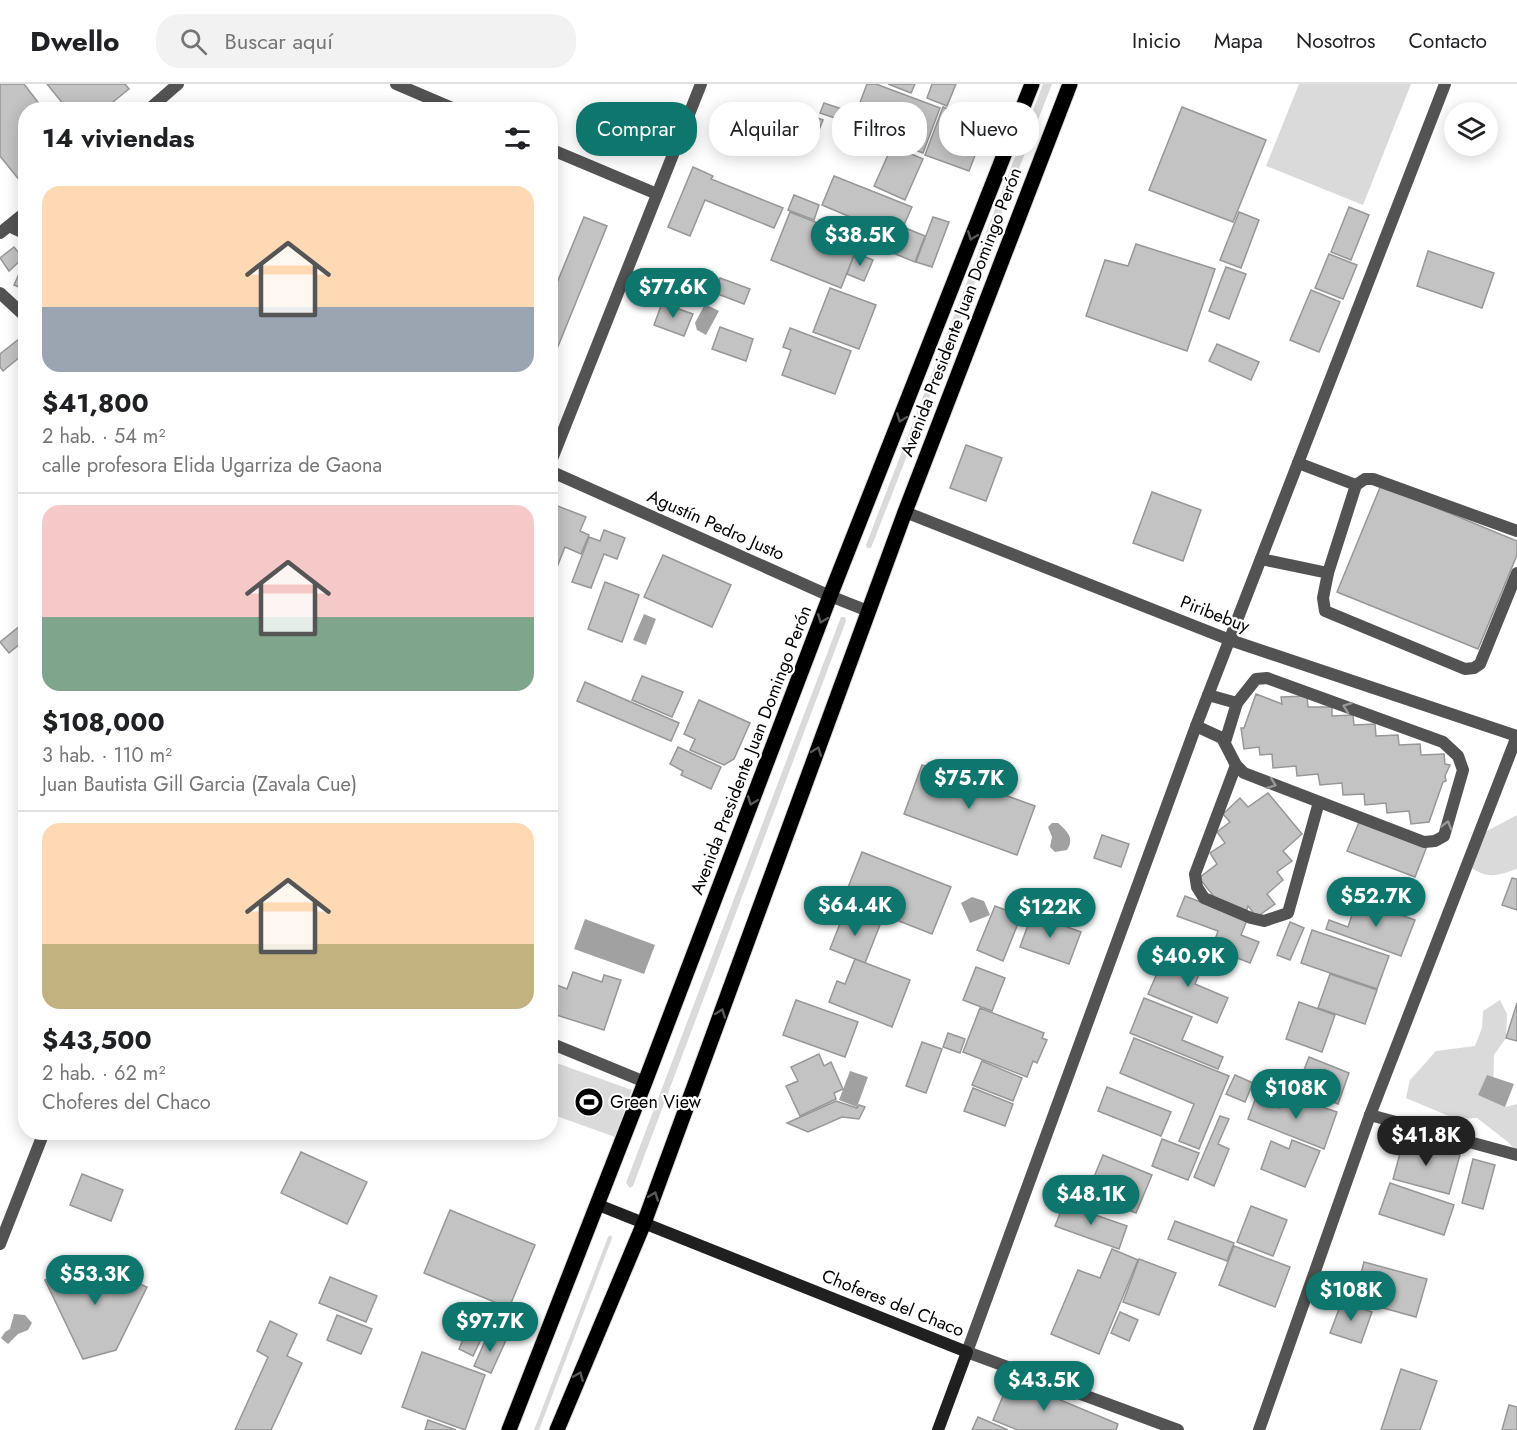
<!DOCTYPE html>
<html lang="es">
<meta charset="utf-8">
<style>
body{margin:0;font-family:Jost,sans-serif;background:#f2f2f2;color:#202124;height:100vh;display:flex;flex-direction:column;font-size:22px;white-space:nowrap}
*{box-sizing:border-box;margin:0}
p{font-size:20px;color:#757577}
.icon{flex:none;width:33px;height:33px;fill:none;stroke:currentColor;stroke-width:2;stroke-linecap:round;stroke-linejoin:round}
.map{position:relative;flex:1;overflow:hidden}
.drawer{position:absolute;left:18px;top:18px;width:540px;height:1038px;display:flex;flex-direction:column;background:#fff;border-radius:24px;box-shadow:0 3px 15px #0003}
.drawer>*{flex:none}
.hud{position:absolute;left:576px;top:18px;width:570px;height:54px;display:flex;gap:12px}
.buttons{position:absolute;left:1444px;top:18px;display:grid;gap:12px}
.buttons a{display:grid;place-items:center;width:54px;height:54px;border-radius:50%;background:#fff;box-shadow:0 3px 15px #0003;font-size:30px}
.price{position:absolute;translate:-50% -51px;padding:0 14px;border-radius:21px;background:#0f766e;color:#fff;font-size:20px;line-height:39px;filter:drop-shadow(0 2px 3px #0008)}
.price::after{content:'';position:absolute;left:50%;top:36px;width:18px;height:14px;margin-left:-9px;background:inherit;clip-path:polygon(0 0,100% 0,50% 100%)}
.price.on{background:#222;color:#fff}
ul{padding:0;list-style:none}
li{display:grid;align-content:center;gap:12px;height:318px;padding:0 24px}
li+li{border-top:2px solid #e0e0e0}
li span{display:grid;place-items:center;height:186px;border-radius:18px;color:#555}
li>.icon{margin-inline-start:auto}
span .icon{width:108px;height:108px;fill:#fffc;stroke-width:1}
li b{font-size:26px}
h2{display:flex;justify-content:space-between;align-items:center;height:72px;padding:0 24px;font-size:26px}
.pill{padding:0 21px;border-radius:24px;background:#fff;box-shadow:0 3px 15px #0003;font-size:21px;line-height:54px}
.pill.on{background:#0f766e;color:#fff}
header{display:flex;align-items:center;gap:36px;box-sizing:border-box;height:84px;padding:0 30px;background:#fff;border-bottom:2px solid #e0e0e0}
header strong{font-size:28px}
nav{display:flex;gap:33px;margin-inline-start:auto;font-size:21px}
.search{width:420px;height:54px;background:#f2f2f2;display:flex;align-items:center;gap:15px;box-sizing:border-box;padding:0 21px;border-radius:24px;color:#757577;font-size:22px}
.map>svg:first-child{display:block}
.green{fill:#dadada}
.water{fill:#a1a1a1}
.building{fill:#c3c3c3;stroke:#979797;stroke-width:1.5}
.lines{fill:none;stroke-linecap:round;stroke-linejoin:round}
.primary-casing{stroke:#dbdbdb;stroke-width:17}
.service{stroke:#535353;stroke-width:12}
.minor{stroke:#535353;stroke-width:12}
.secondary{stroke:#202020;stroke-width:12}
.primary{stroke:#000;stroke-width:15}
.oneway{stroke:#595959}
.oneway2{stroke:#989898}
.labels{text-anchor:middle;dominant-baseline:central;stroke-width:4.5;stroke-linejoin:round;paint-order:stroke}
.street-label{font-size:18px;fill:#000;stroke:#fff}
.poi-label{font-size:18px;fill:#000;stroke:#fff;text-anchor:start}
</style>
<header>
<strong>Dwello</strong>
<div class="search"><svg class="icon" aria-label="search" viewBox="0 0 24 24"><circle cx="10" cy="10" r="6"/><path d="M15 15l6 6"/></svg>Buscar aquí</div>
<nav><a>Inicio</a><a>Mapa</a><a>Nosotros</a><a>Contacto</a></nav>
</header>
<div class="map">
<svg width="1517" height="1346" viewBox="0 0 1517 1346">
<rect width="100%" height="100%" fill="#fff"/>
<g class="green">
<path d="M1043,0h9l-181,464h-4l-1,-3z"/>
<path d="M1299,0h112l-48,121 -97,-39z"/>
<path d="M841,533h4l1,4 -213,565 -3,2 -4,-5z"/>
<path d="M1517,731v54c-24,8 -29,10 -50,-4l18,-33z"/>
<path d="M1500,916l7,14 -1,24 -12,17 -1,37 12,15 12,-3v48l-9,-10 -31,-24 -21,1 -50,-21 4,-18 26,-29 39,-5 7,-18 1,-17z"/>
<path d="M551,977l81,29 -17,47 -64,-23z"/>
<path d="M611,1151l1,3 -73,192h-5l74,-193z"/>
</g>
<g class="water">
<path d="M705,220l14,7 -13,24 -9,-5 -2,-7z"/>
<path d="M644,530l12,5 -10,26 -13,-5z"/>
<path d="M1052,739h6c9,8 17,15 9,27l-12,2 -5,-5 2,-10 -4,-10z"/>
<path d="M972,813l12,4 6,14 -20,8 -9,-20z"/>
<path d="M585,835l70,26 -11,29 -70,-25z"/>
<path d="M850,987l18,6 -11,30 -18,-7z"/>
<path d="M1487,991l27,9 -9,23 -27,-12z"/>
<path d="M14,1230l11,1 7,8 -4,7 -10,4 -10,10 -7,-6 4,-6 5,-3z"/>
</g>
<g class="building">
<path d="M0,0h24l20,26h-18v66l-6,5 -20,-25z"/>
<path d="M47,0h78l4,5 -26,21h-35z"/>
<path d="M867,0h9l64,24 -17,45 -72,-27z"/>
<path d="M888,0h27l-4,9z"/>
<path d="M932,0h24l-9,22 -20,-8z"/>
<path d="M824,19l27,9 -4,10 -27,-9z"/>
<path d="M943,23l44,17 -18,47 -44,-16z"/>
<path d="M1182,23l84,33 -33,82 -84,-32z"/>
<path d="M807,30l16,6 -10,25 -16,-5z"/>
<path d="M892,62l31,13 -18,41 -31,-14z"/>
<path d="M693,83l20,9 -2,3 72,29 -9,20 -69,-28 -15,36 -22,-9z"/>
<path d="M834,92l78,31 -9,20 22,9 -10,26 -54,-22 6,-16 -45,-19z"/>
<path d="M794,111l25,10 -5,15 -26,-10z"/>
<path d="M1349,123l20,8 -18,45 -20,-8z"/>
<path d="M790,128l70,28 -19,48 -70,-28z"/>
<path d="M1239,128l20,8 -18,48 -21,-8z"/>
<path d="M584,133l23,9 -57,140v-66z"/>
<path d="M933,133l16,5 -17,45 -16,-5z"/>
<path d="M1136,160l79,25 -28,82 -101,-35 19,-56 23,6z"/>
<path d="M14,163l9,11 -14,13 -9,-13z"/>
<path d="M1428,167l66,22 -12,35 -65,-22z"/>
<path d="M855,169l18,7 -9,21 -17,-7z"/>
<path d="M1329,170l28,11 -14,34 -28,-11z"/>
<path d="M26,174v32l-12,-5z"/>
<path d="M1226,183l20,7 -17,45 -20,-8z"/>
<path d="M720,194l30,11 -6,15 -29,-11z"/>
<path d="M830,204l46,17 -17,44 -46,-17z"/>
<path d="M1311,206l29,12 -21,50 -29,-12z"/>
<path d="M662,219l31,11 -9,22 -30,-11z"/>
<path d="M720,243l33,12 -7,22 -34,-12z"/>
<path d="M790,244l61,23 -16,43 -53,-19 9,-25 -8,-3z"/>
<path d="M19,255l7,7v6l-23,19 -3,-4v-13z"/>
<path d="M1217,260l42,18 -8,18 -42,-19z"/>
<path d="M966,361l36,13 -16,43 -36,-13z"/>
<path d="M1381,401l136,56v14l-39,94 -141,-57z"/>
<path d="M1152,408l49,18 -18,51 -50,-18z"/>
<path d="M555,421l31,12 -6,14 9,4 -8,19 -16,-7 -10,25 -5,-2v-55z"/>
<path d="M604,446l21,8 -8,21 -13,-5 -13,34 -19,-6 17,-45 11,4z"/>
<path d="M663,471l68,30 -19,42 -68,-30z"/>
<path d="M605,498l34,13 -17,47 -34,-13z"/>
<path d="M26,537v18l-17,14 -9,-11z"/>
<path d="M642,592l41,16 -11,25 -40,-17z"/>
<path d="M585,598l94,41 -8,18 -94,-40z"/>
<path d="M1256,610l26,10 -1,-7 26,-1 1,11h24v9l21,-1 1,10 21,-1 1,12 22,-1 1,10 21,-1 1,11 23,-1 1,10 5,1 -5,11 1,5 -3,1 -14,40 -18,2 -2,-13 -22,2 -1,-10 -21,2 -1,-11 -21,1 -1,-12 -22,2 -2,-11 -21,2 -1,-10 -23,2 -1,-14 -12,1 -1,-8 -15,2 -3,-21h3z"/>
<path d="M699,616l51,23 -16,36 -10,6 -34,-15 5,-11 -11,-5z"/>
<path d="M678,663l43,20 -10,22 -30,-14 2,-4 -13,-7z"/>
<path d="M922,681l113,41 -18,49 -113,-41z"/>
<path d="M1268,709l34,41 -19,17 9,10 -15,11 6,8 -16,14 8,10 -18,13 -9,-11 -2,6 -31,-14 -16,-20 18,-14 -7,-11 15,-10 -8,-11 13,-10 -7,-8 17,-16 8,9z"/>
<path d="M1360,736l67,26 -12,31 -68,-26z"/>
<path d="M1102,751l27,9 -8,23 -27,-9z"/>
<path d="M862,768l89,35 -19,47 -56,-22 3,-9 -32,-13z"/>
<path d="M1512,794l5,1v31l-15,-5z"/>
<path d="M1185,812l62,24 -6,15 18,7 -9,21 -38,-15 6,-17 -41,-15z"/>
<path d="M1357,816l58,20 -14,36 -75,-27 3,-9 19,7z"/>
<path d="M995,822l26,10 -18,45 -26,-11z"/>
<path d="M845,827l35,14 -15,38 -35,-14z"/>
<path d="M1032,830l49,18 -12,32 -49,-17z"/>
<path d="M1290,838l14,6 -14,32 -13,-5z"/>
<path d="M1312,846l77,26 -12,33 -76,-26z"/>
<path d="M1178,865l27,11 -10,24 33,14 -11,25 -69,-29 11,-25 9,4z"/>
<path d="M855,875l55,21 -18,47 -63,-25 8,-21 8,3z"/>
<path d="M976,883l29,11 -13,33 -29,-11z"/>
<path d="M573,888l29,10 2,-7 17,5 -17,50 -54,-17v-19l4,-10 13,5z"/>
<path d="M1330,890l47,16 -12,34 -47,-16z"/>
<path d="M1144,914l48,19 -10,23 41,17 -5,12 -88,-36z"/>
<path d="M796,916l62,22 -13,35 -62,-22z"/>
<path d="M1299,918l36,13 -13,37 -36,-13z"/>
<path d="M1517,919v38l-11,-3z"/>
<path d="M980,924l64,25 -2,5 5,2 -10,23 -4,-2 -6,16 -64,-25z"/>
<path d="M948,949l17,6 -5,14 -17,-6z"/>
<path d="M1134,954l95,38 -30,73 -20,-8 15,-37 -74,-31z"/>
<path d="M922,958l20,7 -16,44 -20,-7z"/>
<path d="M819,970l5,12 7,-4 12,27 -9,4 2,6 -36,17 -14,-30 12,-5 -7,-14z"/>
<path d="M1309,973l40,16 -11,31 -41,-16z"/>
<path d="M982,977l40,17 -9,23 -41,-16z"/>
<path d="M1235,991l18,8 -8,19 -19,-8z"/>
<path d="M1107,1003l64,25 -10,24 -63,-25z"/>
<path d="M973,1004l40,16 -8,22 -41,-15z"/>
<path d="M1286,1011l51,17 -13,37 -76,-30 7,-19 25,8z"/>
<path d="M836,1017l21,7 2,-3 6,2 -6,12 -17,-2 -34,15 -21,-9z"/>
<path d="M1220,1032l9,3 -11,25 11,5 -15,37 -20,-9z"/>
<path d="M1162,1055l37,14 -11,27 -36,-14z"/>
<path d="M1404,1055l56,16 -11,39 -56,-15z"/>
<path d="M1292,1056l28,11 -15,36 -44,-18 10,-28 18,8z"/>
<path d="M301,1068l66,30 -20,42 -66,-31z"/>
<path d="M1103,1071l49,20 -16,38 -49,-19z"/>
<path d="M1473,1075l22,6 -12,44 -21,-6z"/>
<path d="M82,1090l41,16 -12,31 -41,-16z"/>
<path d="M1390,1099l64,22 -10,30 -65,-21z"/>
<path d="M1064,1120l63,22 -8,23 -64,-23z"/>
<path d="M1251,1122l36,14 -14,36 -36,-14z"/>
<path d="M450,1126l85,35 -26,63 -85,-35z"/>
<path d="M1175,1137l59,22 -7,18 -59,-22z"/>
<path d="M1234,1162l56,21 -15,40 -56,-22z"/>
<path d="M1112,1165l26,11 -39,94 -48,-20 27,-64 22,8z"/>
<path d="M1139,1175l37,14 -17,42 -36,-13z"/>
<path d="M86,1176l61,27 -31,63 -33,9 -38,-79z"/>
<path d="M1364,1178l63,17 -11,38 -62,-17z"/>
<path d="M330,1193l47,19 -11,26 -47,-19z"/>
<path d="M1342,1217l30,11 -11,31 -31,-10z"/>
<path d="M1120,1228l18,8 -9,21 -18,-8z"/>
<path d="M337,1231l35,14 -11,25 -34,-14z"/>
<path d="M270,1237l27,13 -10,22 15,7 -31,67h-36l33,-73 -11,-6z"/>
<path d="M469,1242l15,7 -11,23 -14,-7z"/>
<path d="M489,1248l17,8 -15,33 -17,-7z"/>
<path d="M422,1268l63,23 -20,55 -63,-23z"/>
<path d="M1401,1285l36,12 -17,49h-39z"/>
<path d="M1010,1295l108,45 -2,6h-98l-25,-10z"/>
<path d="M1509,1321l8,2v23h-15z"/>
<path d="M978,1333l30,13h-36z"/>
<path d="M428,1336l28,10h-31z"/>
</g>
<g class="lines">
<g class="primary-casing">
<g id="primary">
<path d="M509,1346l136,-348 185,-486 202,-512"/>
<path d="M557,1346l87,-207 261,-711 165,-428"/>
</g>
</g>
<g class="service">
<path d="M0,209l26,24"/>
<path d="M1298,379l58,22 9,-6h8l144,52"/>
<path d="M1261,475l67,14 -5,25 2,13 140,58 9,-1 6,-4 37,-91"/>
<path d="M1328,489l28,-88"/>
<path d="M550,959l95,39"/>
</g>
<g class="minor">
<path d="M396,0l61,26"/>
<path d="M148,26l30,-26"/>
<path d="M550,65l107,45"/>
<path d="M9,142l17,8"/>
<path d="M0,149l26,-21"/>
<path d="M550,380l151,-380"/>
<path d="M550,387l280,125 38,15"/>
<path d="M905,428l325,128 287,96"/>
<path d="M1196,642l26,12 14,27 8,8 180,69 11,-1 9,-5 19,-66 -5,-14 -15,-14 -176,-64 -11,1 -19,24 -29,-8"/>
<path d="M1225,658l12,-39"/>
<path d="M1236,681l-41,109 2,13 7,11 47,20 13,3 24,-8 31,-111"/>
<path d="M1370,1031l147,40"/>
<path d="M0,1160l44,-112"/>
<path d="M1178,1346l-211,-78 229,-626 249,-642"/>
<path d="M1259,1346l111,-315 147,-379"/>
</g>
<path class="secondary" d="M596,1120l371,148 -29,78"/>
<use href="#primary" class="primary"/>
</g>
<defs><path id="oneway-chevron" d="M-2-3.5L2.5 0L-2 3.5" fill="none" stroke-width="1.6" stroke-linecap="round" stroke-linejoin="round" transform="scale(1.5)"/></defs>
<g class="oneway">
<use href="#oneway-chevron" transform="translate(972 152) rotate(111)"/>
<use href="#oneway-chevron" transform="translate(901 334) rotate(111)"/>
<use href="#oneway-chevron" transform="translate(822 535) rotate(111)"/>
<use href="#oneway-chevron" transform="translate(817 667) rotate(-70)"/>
<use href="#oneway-chevron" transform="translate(752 717) rotate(111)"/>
<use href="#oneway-chevron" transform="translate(721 929) rotate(-70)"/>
<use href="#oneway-chevron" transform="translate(654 1112) rotate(-70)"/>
<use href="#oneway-chevron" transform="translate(579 1292) rotate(-67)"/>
</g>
<g class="oneway2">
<use href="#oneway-chevron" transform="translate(1347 623) rotate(-160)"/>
<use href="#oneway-chevron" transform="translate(1272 700) rotate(21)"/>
<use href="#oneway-chevron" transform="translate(1447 741) rotate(-74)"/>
</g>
<defs>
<g id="stadium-disc" transform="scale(1.5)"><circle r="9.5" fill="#000" stroke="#fff"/><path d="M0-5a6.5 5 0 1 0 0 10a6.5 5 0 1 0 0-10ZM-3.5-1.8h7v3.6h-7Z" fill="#fff"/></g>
</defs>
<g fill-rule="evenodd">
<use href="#stadium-disc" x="589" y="1018"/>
</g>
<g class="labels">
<g class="street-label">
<text transform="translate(961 228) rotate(-69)">Avenida Presidente Juan Domingo Perón</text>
<text transform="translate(716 441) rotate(24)">Agustín Pedro Justo</text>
<text transform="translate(1215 530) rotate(21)">Piribebuy</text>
<text transform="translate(751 666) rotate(-69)">Avenida Presidente Juan Domingo Perón</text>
<text transform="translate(893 1219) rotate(22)">Choferes del Chaco</text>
</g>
<g class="poi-label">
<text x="610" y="1018">Green View</text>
</g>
</g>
</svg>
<div class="buttons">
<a><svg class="icon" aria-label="layers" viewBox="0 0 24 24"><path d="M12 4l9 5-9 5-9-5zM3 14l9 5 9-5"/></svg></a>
</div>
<b class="price" style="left:860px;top:183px">$38.5K</b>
<b class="price" style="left:673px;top:235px">$77.6K</b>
<b class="price" style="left:969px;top:726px">$75.7K</b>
<b class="price" style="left:1376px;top:844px">$52.7K</b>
<b class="price" style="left:855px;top:853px">$64.4K</b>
<b class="price" style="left:1050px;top:855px">$122K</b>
<b class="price" style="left:1188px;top:904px">$40.9K</b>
<b class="price" style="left:1296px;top:1036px">$108K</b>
<b class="price on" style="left:1426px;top:1083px">$41.8K</b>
<b class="price" style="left:1091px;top:1142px">$48.1K</b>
<b class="price" style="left:95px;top:1222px">$53.3K</b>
<b class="price" style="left:1351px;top:1238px">$108K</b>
<b class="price" style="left:490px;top:1269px">$97.7K</b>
<b class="price" style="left:1044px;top:1328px">$43.5K</b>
<div class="hud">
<a class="pill on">Comprar</a>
<a class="pill">Alquilar</a>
<a class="pill">Filtros</a>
<a class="pill">Nuevo</a>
</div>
<section class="drawer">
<h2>14 viviendas<svg class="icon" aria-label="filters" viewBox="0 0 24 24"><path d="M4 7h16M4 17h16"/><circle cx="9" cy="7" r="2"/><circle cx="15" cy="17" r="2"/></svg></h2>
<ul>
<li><span style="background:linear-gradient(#ffd9b3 65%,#9aa5b1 0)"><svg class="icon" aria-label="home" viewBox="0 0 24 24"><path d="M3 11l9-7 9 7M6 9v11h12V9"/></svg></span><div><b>$41,800</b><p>2 hab. · 54 m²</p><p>calle profesora Elida Ugarriza de Gaona</p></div></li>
<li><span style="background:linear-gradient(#f6c9c9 60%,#7fa58c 0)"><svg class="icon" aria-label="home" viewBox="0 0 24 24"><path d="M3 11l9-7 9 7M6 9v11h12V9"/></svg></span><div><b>$108,000</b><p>3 hab. · 110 m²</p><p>Juan Bautista Gill Garcia (Zavala Cue)</p></div></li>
<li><span style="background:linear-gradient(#ffd9b3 65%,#c2b280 0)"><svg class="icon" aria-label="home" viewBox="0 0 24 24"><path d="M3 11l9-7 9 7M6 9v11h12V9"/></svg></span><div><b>$43,500</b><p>2 hab. · 62 m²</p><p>Choferes del Chaco</p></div></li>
</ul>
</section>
</div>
